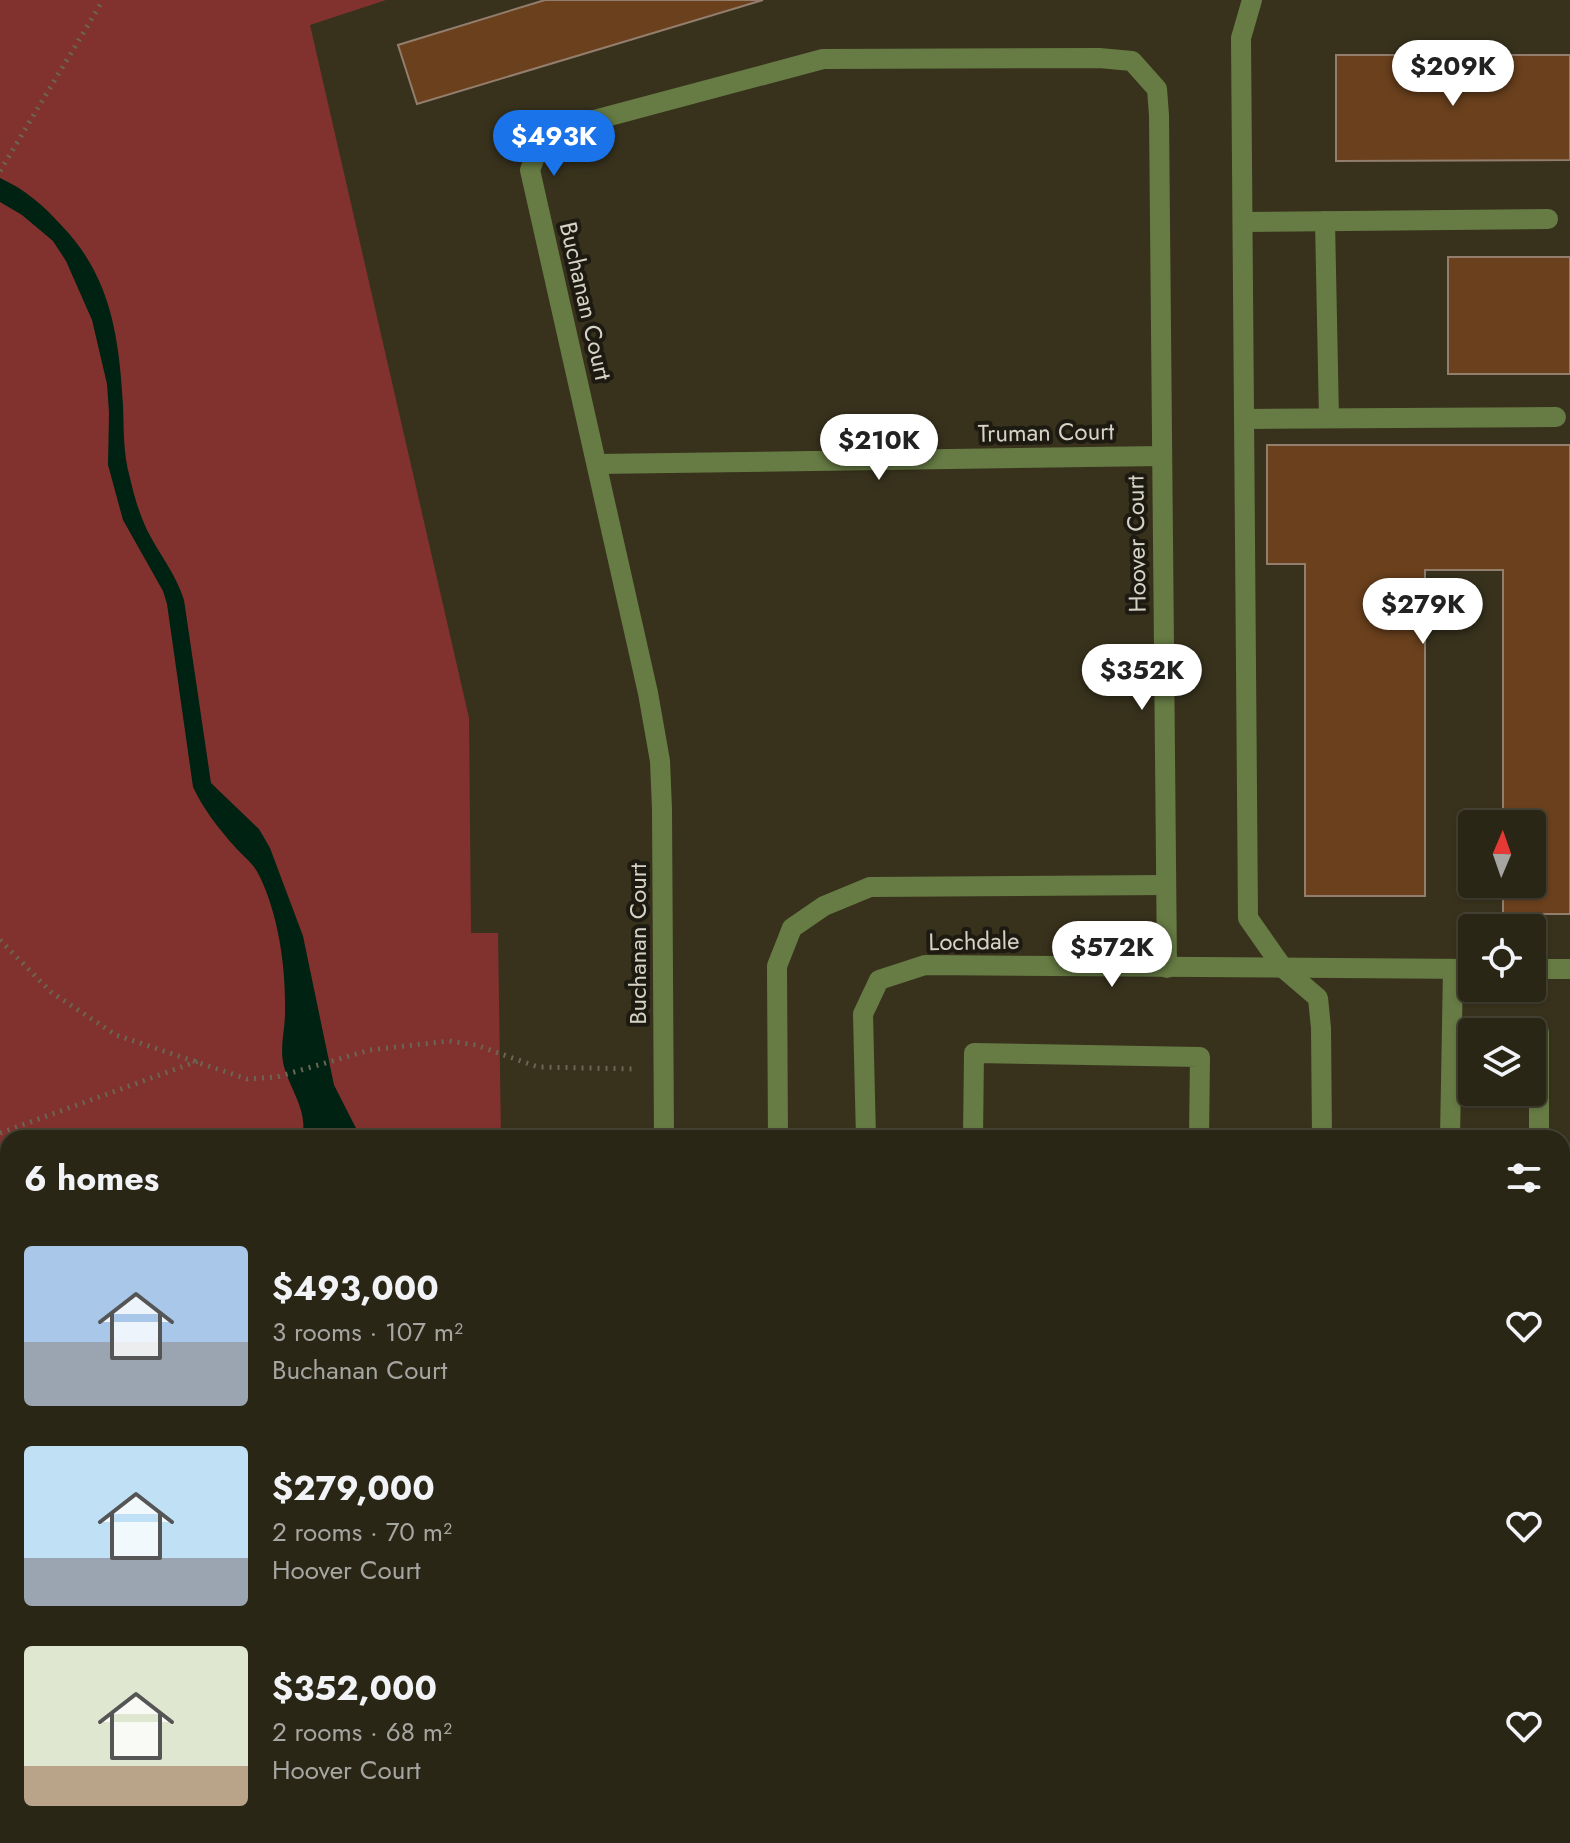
<!DOCTYPE html>
<meta charset="utf-8">
<style>
body{margin:0;font-family:Jost,sans-serif;background:#363223;color:#f1f3f6;height:100vh;display:flex;flex-direction:column;font-size:30px;white-space:nowrap}
*{box-sizing:border-box;margin:0}
p{font-size:26px;color:#a5a5a1}
.icon{flex:none;width:44px;height:44px;fill:none;stroke:currentColor;stroke-width:2;stroke-linecap:round;stroke-linejoin:round}
.map{position:relative;flex:1;overflow:hidden}
.sheet{position:absolute;left:0px;top:1130px;width:1570px;height:714px;display:flex;flex-direction:column;background:#2a2616;border-radius:24px 24px 0 0;box-shadow:0 2px 6px #0004,0 0 0 2px #464335}
.sheet>*{flex:none}
.needle{width:52px;rotate:2deg}
.fabs{position:absolute;left:1458px;top:810px;display:grid;gap:16px}
.fabs a{display:grid;place-items:center;width:88px;height:88px;border-radius:8px;background:#2a2616;box-shadow:0 2px 6px #0004,0 0 0 2px #464335;font-size:40px}
.price{position:absolute;translate:-50% -68px;padding:0 18px;border-radius:28px;background:#fff;color:#222;font-size:26px;line-height:52px;filter:drop-shadow(0 2px 4px #0008)}
.price::after{content:'';position:absolute;left:50%;top:48px;width:24px;height:18px;margin-left:-12px;background:inherit;clip-path:polygon(0 0,100% 0,50% 100%)}
.price.on{background:#1a73e8;color:#fff}
ul{padding:0;list-style:none}
li{display:flex;align-items:center;gap:24px;height:200px;padding:0 24px}
li span{display:grid;place-items:center;flex:none;width:224px;height:160px;border-radius:8px;color:#555}
li>.icon{margin-inline-start:auto}
span .icon{width:96px;height:96px;fill:#fffc;stroke-width:1}
li b{font-size:34px}
h2{display:flex;justify-content:space-between;align-items:center;height:96px;padding:0 24px;font-size:34px}
.map>svg:first-child{display:block}
.green{fill:#82322e}
.water{fill:#002212}
.building{fill:#6a401d;stroke:#937e6e;stroke-width:2}
.lines{fill:none;stroke-linecap:round;stroke-linejoin:round}
.path{stroke:#6b6553;stroke-width:5;stroke-dasharray:2 6;stroke-linecap:butt}
.minor{stroke:#677c44;stroke-width:20}
.major{stroke:#9bc547;stroke-width:20}
.labels{text-anchor:middle;dominant-baseline:central;stroke-width:8;stroke-linejoin:round;paint-order:stroke}
.street-label{font-size:24px;fill:#d6d2c5;stroke:#1d1a11}
</style>
<div class="map">
<svg width="1570" height="1843" viewBox="0 0 1570 1843">
<rect width="100%" height="100%" fill="#38321d"/>
<path class="green" d="M0,0h386l-76,25 159,693 2,215h27l3,205h-493v358h-8z"/>
<path class="water" d="M0,178c26,12 43,27 62,48 49,51 57,111 61,179 1,26 0,48 7,73 4,17 9,35 17,52 12,24 29,44 37,70l27,183 48,46 11,19 33,88 31,149 27,53h-60c10,-24 -14,-53 -18,-76 -3,-17 2,-32 2,-49 1,-45 -6,-97 -26,-138 -5,-11 -16,-19 -24,-28 -17,-19 -31,-37 -42,-60l-26,-183 -4,-13 -40,-71 -15,-55 1,-52 -2,-29 -15,-64 -26,-59 -13,-20 -31,-26 -22,-13z"/>
<g class="building">
<path d="M545,0h218l-346,104 -19,-59z"/>
<path d="M1336,55h234v105l-234,1z"/>
<rect x="1448" y="257" width="122" height="117"/>
<path d="M1267,445h303v469h-67v-30h29v-60h-29v-254h-78v326h-120v-332h-38z"/>
<path d="M1562,1305h8v157l-1,-17h-7z"/>
<rect x="190" y="1836" width="152" height="7"/>
<rect x="654" y="1836" width="277" height="7"/>
<rect x="1129" y="1836" width="171" height="7"/>
</g>
<g class="lines">
<g class="path">
<path d="M0,171l103,-171"/>
<path d="M0,940l51,52 65,43 131,44 30,-2 93,-27 79,-9 27,4 62,22 99,2"/>
<path d="M0,1133l198,-72"/>
</g>
<g class="minor">
<path d="M1252,0l-11,38 7,880 35,50 35,30 3,30 1,110"/>
<path d="M1325,221l4,197"/>
<path d="M1243,222l305,-3"/>
<path d="M1244,419l312,-2"/>
<path d="M597,464l564,-8"/>
<path d="M1532,969h38"/>
<path d="M1501,1032h38v106"/>
<path d="M664,1138l-2,-329 -2,-48 -12,-68 -118,-523 10,-26 32,-18 251,-67 276,-1 33,3 25,28 2,26 8,853"/>
<path d="M778,1138l-1,-172 15,-38 32,-22 46,-19 296,-2"/>
<path d="M866,1138l-3,-124 16,-34 46,-15 547,4"/>
<path d="M973,1138l1,-85 226,4 -1,81"/>
<path d="M1450,1138l3,-169"/>
<path d="M0,1508l8,1"/>
<path d="M0,1570v77"/>
<path d="M1562,1704v-49"/>
<path d="M1004,1836v7"/>
<path d="M1484,1836v7"/>
<path d="M1562,1836v7"/>
<path d="M81,1843v-7"/>
<path d="M148,1843v-7"/>
<path d="M1073,1843v-7"/>
</g>
<g class="major">
<path d="M0,1647h8"/>
<path d="M1562,1655h8"/>
</g>
</g>
<g class="labels">
<g class="street-label">
<text transform="translate(586 301) rotate(77)">Buchanan Court</text>
<text transform="translate(1046 432) rotate(-1)">Truman Court</text>
<text transform="translate(1136 544) rotate(-91)">Hoover Court</text>
<text transform="translate(974 941) rotate(-1)">Lochdale</text>
<text transform="translate(637 944) rotate(-90)">Buchanan Court</text>
</g>
</g>
</svg>
<div class="fabs">
<a><svg class="needle" viewBox="-14 -14 28 28"><path d="M0-13l5 13h-10z" fill="#e53935"/><path d="M0 13l5-13h-10z" fill="#a5a5a1"/></svg></a>
<a><svg class="icon" aria-label="locate" viewBox="0 0 24 24"><circle cx="12" cy="12" r="6"/><path d="M12 2v4M12 18v4M2 12h4M18 12h4"/></svg></a>
<a><svg class="icon" aria-label="layers" viewBox="0 0 24 24"><path d="M12 4l9 5-9 5-9-5zM3 14l9 5 9-5"/></svg></a>
</div>
<b class="price" style="left:1453px;top:108px">$209K</b>
<b class="price on" style="left:554px;top:178px">$493K</b>
<b class="price" style="left:879px;top:482px">$210K</b>
<b class="price" style="left:1423px;top:646px">$279K</b>
<b class="price" style="left:1142px;top:712px">$352K</b>
<b class="price" style="left:1112px;top:989px">$572K</b>
<section class="sheet">
<h2>6 homes<svg class="icon" aria-label="filters" viewBox="0 0 24 24"><path d="M4 7h16M4 17h16"/><circle cx="9" cy="7" r="2"/><circle cx="15" cy="17" r="2"/></svg></h2>
<ul>
<li><span style="background:linear-gradient(#a9c7e8 60%,#9aa5b1 0)"><svg class="icon" aria-label="home" viewBox="0 0 24 24"><path d="M3 11l9-7 9 7M6 9v11h12V9"/></svg></span><div><b>$493,000</b><p>3 rooms · 107 m²</p><p>Buchanan Court</p></div><svg class="icon" aria-label="heart" viewBox="0 0 24 24"><path d="M12 20l-8-8c-3-5 5-10 8-4 3-6 11-1 8 4z"/></svg></li>
<li><span style="background:linear-gradient(#bfe0f5 70%,#9aa5b1 0)"><svg class="icon" aria-label="home" viewBox="0 0 24 24"><path d="M3 11l9-7 9 7M6 9v11h12V9"/></svg></span><div><b>$279,000</b><p>2 rooms · 70 m²</p><p>Hoover Court</p></div><svg class="icon" aria-label="heart" viewBox="0 0 24 24"><path d="M12 20l-8-8c-3-5 5-10 8-4 3-6 11-1 8 4z"/></svg></li>
<li><span style="background:linear-gradient(#dfe7d0 75%,#b9a48a 0)"><svg class="icon" aria-label="home" viewBox="0 0 24 24"><path d="M3 11l9-7 9 7M6 9v11h12V9"/></svg></span><div><b>$352,000</b><p>2 rooms · 68 m²</p><p>Hoover Court</p></div><svg class="icon" aria-label="heart" viewBox="0 0 24 24"><path d="M12 20l-8-8c-3-5 5-10 8-4 3-6 11-1 8 4z"/></svg></li>
</ul>
</section>
</div>
